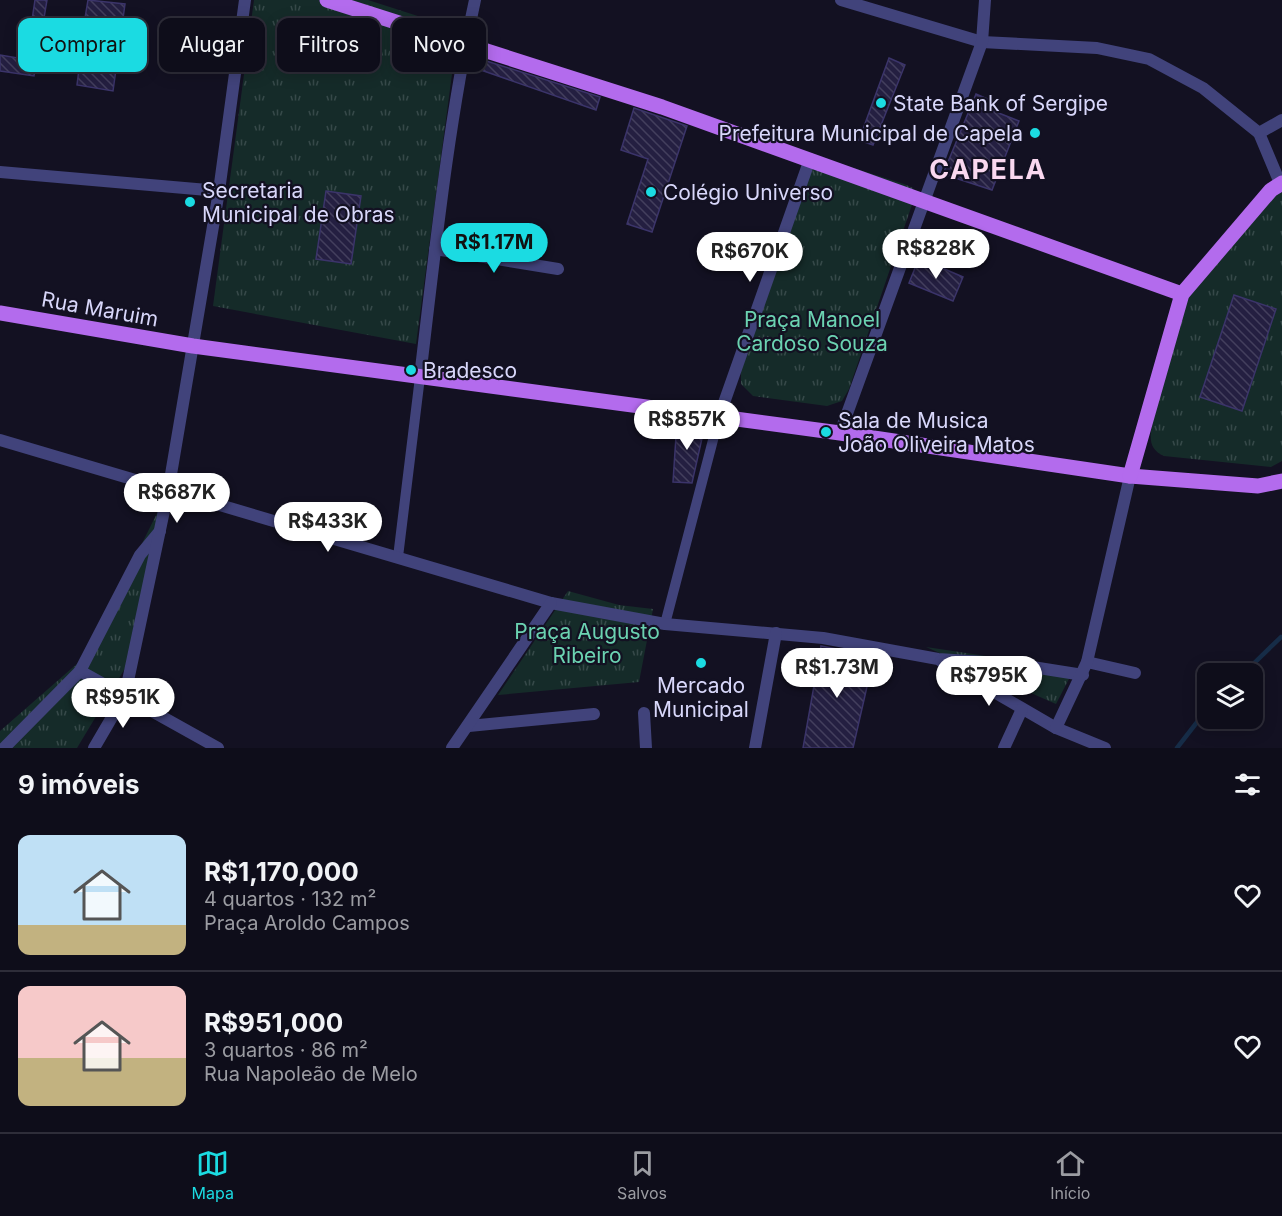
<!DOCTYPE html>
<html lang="pt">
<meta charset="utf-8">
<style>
body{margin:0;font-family:Inter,sans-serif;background:#1c1b27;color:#f1f3f6;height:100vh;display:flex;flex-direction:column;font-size:22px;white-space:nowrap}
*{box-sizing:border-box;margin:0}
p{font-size:20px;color:#9b9ca2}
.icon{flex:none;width:33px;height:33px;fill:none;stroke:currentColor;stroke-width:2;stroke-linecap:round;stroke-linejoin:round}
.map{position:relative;height:748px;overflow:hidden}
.sheet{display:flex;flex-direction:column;background:#0e0d1a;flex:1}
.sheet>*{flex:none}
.top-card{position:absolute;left:18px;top:18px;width:600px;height:54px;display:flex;gap:12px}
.controls{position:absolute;left:1197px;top:663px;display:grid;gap:12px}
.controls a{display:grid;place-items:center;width:66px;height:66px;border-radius:12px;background:#0e0d1a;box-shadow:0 3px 15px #0003,0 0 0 2px #2e2d39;font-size:30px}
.price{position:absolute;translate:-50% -51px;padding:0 14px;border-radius:21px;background:#fff;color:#222;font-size:20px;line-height:39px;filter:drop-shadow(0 2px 3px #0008)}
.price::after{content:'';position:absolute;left:50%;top:36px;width:18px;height:14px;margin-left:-9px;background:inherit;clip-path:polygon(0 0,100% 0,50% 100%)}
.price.on{background:#1bdbe2;color:#111}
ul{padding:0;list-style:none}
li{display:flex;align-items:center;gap:18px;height:150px;padding:0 18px}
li+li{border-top:2px solid #2e2d39}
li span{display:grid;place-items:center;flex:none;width:168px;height:120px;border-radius:12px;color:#555}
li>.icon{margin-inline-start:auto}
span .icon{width:72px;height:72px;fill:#fffc;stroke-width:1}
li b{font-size:26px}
h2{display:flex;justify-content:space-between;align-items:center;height:72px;padding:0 18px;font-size:26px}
.pill{padding:0 21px;border-radius:12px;background:#0e0d1a;box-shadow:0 3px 15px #0003,0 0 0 2px #2e2d39;font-size:21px;line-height:54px}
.pill.on{background:#1bdbe2;color:#111}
.dock{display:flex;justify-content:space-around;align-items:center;height:84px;border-top:2px solid #2e2d39;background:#0e0d1a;font-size:16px;color:#9b9ca2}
.dock a{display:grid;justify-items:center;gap:3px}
.dock .on{color:#1bdbe2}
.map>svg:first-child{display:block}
.park{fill:url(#park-tufts)}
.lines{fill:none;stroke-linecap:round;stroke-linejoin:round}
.stream{stroke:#162c47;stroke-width:4.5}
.building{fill:url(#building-back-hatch);stroke:#3b346a;stroke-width:1.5}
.pedestrian{stroke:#41437b;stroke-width:10}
.minor{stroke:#41437b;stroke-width:12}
.tertiary{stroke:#41437b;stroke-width:12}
.primary{stroke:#b36bed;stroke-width:15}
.poi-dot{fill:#1bdbe2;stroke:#131122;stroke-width:2}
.labels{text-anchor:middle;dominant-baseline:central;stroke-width:4.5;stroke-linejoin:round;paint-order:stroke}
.poi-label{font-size:21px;fill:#d8d7fa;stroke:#131122;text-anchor:start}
.street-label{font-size:21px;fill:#d8d7fa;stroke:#131122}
.park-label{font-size:21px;fill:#6bd2b1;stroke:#131122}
.district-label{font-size:27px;font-weight:bold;letter-spacing:1.5px;fill:#fad8f0;stroke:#131122}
</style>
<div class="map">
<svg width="1282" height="748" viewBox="0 0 1282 748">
<defs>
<pattern id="park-tufts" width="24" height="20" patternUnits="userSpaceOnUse" patternTransform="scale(1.5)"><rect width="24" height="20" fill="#152b29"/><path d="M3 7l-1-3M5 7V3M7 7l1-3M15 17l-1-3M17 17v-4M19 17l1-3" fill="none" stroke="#364949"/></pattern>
<pattern id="building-back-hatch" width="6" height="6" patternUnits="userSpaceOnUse" patternTransform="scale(1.5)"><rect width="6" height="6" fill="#241f41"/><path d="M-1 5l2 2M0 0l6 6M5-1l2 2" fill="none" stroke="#433f5d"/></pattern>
</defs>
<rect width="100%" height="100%" fill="#131122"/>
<g class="park">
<path d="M254,0h114l90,29 -42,315 -203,-38z"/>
<path d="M825,159l79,25 9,4 2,8 -66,193 -7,12 -15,5 -74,-10 -12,-12v-16l70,-196 5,-10z"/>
<path d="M1282,187v274l-11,6 -107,-11c-12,-6 -14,-12 -13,-25l29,-137z"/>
<path d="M162,503l-35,162 -50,83h-77v-17l87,-76z"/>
<path d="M568,591l51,14 34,4 -14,73 -141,13z"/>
<path d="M926,647l148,22 -18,35z"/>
</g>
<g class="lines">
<g class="stream">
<path d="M1243,674l38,-37"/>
<path d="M1177,748l31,-40"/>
</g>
</g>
<g class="building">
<path d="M35,0h12l-3,18 40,6 4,-24 37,4 -12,87 -36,-6 3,-24 -53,-8z"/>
<path d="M0,55l36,6 -2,15 -34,-5z"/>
<path d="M477,58l123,39 -4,13 -121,-42z"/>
<path d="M889,58l16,7 -32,80 -14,-5z"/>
<path d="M976,94l18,8 -3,8 28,11 -27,69 -49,-16z"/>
<path d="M634,108l53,18 -35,106 -25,-8 21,-65 -27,-9z"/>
<path d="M326,191l35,5 -10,68 -35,-5z"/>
<path d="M919,258l44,19 -10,24 -44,-18z"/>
<path d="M1234,295l42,14 -34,102 -42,-14z"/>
<path d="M677,421l28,4 -13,58 -19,-1z"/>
<path d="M821,646l53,10 -21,92h-50z"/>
</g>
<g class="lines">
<g class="pedestrian">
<path d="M398,557l22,-180"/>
<path d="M665,624l54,-207"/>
</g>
<g class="minor">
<path d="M841,0l141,42 115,6 52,11 54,29 56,45 21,50"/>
<path d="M1259,133l23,-13"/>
<path d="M0,172l219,19"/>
<path d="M435,249l123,20"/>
<path d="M420,377c15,-126 28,-253 55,-377"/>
<path d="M719,417l91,-258"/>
<path d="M840,433l142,-391 3,-42"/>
<path d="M0,440l551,163 114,21 158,14 115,21 76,5 69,11"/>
<path d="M941,661l115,67 49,20"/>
<path d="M1087,662l48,11"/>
<path d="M80,671l138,77"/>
<path d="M644,713l2,35"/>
<path d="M469,726l125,-12"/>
<path d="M1056,728l31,-66 43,-186"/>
<path d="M4,748l76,-77 60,-116 20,-24"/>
<path d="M452,748l99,-145"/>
<path d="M755,748l21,-115"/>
<path d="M1004,748l18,-39"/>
</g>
<path class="tertiary" d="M94,748l31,-53 43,-203 51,-301 26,-191"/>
<g class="primary">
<path d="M327,0l335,107 520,187"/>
<path d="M0,313l193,33 647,87 290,43 128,10 24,-5"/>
<path d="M1130,476l52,-182 89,-104 11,-7"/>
</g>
</g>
<g class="poi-dot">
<circle cx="881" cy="103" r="6"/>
<circle cx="1035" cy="133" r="6"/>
<circle cx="651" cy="192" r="6"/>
<circle cx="190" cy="202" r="6"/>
<circle cx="411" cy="370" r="6"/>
<circle cx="826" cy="432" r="6"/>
<circle cx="701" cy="663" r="6"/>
</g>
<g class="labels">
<g class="poi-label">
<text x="893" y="103">State Bank of Sergipe</text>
<text x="1023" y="133" text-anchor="end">Prefeitura Municipal de Capela</text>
<text x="202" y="190">Secretaria<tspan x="202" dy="24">Municipal de Obras</tspan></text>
<text x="663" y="192">Colégio Universo</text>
<text x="423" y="370">Bradesco</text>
<text x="838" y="420">Sala de Musica<tspan x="838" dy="24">João Oliveira Matos</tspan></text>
<text x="701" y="685" text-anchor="middle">Mercado<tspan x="701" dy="24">Municipal</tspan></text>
</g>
<g class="street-label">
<text transform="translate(100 309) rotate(10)">Rua Maruim</text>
</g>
<g class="park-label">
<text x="812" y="319">Praça Manoel<tspan x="812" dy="24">Cardoso Souza</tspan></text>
<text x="587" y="631">Praça Augusto<tspan x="587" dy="24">Ribeiro</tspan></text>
</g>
<g class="district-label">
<text x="988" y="169">CAPELA</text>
</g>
</g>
</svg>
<div class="controls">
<a><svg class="icon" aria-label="layers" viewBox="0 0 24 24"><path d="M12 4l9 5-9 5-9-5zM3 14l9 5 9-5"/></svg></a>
</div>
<b class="price on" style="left:494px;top:274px">R$1.17M</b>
<b class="price" style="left:936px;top:280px">R$828K</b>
<b class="price" style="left:750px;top:283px">R$670K</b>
<b class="price" style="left:687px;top:451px">R$857K</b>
<b class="price" style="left:177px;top:524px">R$687K</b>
<b class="price" style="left:328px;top:553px">R$433K</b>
<b class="price" style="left:837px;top:699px">R$1.73M</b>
<b class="price" style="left:989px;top:707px">R$795K</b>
<b class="price" style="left:123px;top:729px">R$951K</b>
<div class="top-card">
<a class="pill on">Comprar</a>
<a class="pill">Alugar</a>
<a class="pill">Filtros</a>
<a class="pill">Novo</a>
</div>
</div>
<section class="sheet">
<h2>9 imóveis<svg class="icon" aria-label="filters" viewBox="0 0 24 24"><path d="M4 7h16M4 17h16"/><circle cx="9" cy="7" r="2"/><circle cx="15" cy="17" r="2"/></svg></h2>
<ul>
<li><span style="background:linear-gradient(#bfe0f5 75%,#c2b280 0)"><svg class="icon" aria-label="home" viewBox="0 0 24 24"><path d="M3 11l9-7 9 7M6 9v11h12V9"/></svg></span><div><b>R$1,170,000</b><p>4 quartos · 132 m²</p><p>Praça Aroldo Campos</p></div><svg class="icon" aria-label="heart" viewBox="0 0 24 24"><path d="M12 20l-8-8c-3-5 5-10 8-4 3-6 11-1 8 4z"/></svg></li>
<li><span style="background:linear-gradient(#f6c9c9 60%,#c2b280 0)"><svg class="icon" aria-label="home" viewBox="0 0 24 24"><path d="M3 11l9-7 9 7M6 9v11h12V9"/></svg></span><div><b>R$951,000</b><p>3 quartos · 86 m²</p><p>Rua Napoleão de Melo</p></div><svg class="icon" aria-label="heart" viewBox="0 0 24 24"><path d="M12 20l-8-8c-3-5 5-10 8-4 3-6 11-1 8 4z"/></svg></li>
</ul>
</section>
<nav class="dock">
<a class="on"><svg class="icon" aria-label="map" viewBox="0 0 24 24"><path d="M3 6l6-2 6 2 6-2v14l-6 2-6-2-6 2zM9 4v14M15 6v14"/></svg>Mapa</a>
<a><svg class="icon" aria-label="saved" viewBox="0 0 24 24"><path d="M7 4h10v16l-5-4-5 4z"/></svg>Salvos</a>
<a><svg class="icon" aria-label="home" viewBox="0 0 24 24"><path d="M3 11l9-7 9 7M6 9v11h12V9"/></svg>Início</a>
</nav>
